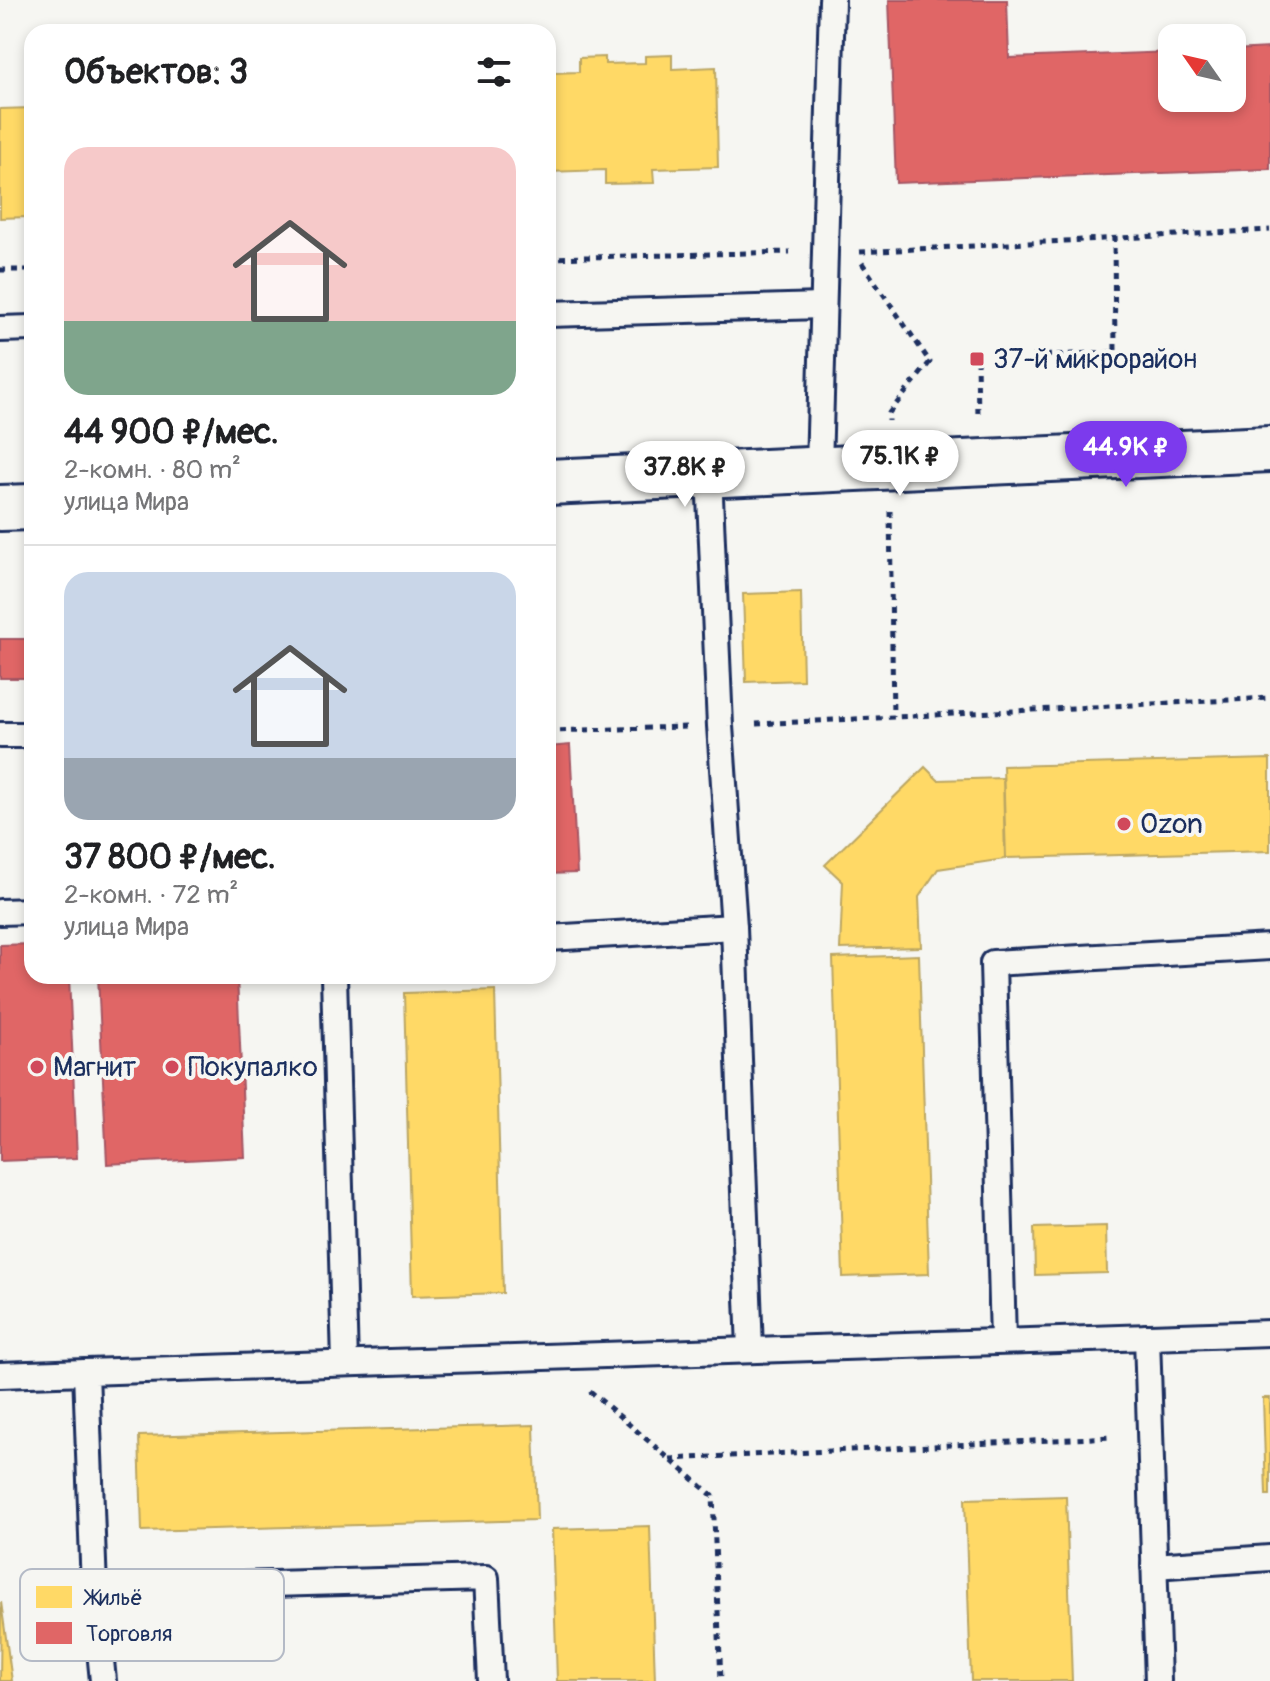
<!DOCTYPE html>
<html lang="ru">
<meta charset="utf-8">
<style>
body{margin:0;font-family:Pangolin,sans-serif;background:#f6f6f6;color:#202124;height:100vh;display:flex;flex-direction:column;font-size:30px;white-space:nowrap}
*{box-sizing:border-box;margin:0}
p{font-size:26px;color:#757577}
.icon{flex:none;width:44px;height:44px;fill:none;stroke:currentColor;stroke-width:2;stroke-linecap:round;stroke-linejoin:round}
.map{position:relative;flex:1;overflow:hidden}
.panel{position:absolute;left:24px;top:24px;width:532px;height:960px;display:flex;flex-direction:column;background:#fff;border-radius:24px;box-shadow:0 4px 12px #0003}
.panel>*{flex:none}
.needle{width:52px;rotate:304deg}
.controls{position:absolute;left:1158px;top:24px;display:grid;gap:16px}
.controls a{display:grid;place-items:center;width:88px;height:88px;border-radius:16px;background:#fff;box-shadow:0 4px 12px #0003;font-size:40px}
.price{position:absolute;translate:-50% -68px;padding:0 18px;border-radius:28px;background:#fff;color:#222;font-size:26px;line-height:52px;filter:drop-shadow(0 2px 4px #0008)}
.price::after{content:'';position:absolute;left:50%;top:48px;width:24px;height:18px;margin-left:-12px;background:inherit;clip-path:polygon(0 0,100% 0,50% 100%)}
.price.on{background:#7c3aed;color:#fff}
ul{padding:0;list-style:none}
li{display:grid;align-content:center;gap:16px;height:424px;padding:0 40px}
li+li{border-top:2px solid #e0e0e0}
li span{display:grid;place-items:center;height:248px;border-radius:24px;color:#555}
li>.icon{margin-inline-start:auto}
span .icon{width:144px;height:144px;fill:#fffc;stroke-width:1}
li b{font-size:34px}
h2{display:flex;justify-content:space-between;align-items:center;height:96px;padding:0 40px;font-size:34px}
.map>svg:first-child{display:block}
.homes{fill:#ffd966;stroke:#bba664;stroke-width:2}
.shops{fill:#e06666;stroke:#a55664;stroke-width:2}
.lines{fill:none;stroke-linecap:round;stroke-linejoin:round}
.lane-casing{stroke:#1b2f5e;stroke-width:30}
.secondary-casing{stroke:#1b2f5e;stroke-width:50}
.path{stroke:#1b2f5e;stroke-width:5;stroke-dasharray:6 6;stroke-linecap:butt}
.lane{stroke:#f6f6f2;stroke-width:24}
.secondary{stroke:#f6f6f2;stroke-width:44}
.poi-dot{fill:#d1495b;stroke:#f6f6f2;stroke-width:3}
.labels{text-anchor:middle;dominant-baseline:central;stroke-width:8;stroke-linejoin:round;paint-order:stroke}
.poi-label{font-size:28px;fill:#1b2f5e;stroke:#f6f6f2;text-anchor:start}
.key{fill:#f6f6f2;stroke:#b4bac6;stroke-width:2}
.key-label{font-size:22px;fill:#1b2f5e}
</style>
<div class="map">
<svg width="1270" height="1681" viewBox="0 0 1270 1681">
<rect width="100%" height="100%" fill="#f6f6f2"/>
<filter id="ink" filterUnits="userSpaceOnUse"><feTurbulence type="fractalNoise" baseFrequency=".0125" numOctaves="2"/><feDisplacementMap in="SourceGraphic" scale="16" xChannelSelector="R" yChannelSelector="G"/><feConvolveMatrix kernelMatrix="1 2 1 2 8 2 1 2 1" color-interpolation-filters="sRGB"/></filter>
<g filter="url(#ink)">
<g class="homes">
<path d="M672,55v14l44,-2 2,100 -65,2 1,14 -49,1v-14l-57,2v-99l31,-1v-14l26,-1v7l40,-1v-7z"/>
<path d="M32,108l-3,109 -29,1v-109z"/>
<path d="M801,592l2,88 -57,2 -3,-88z"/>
<path d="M1270,759v92l-264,7 -3,-92z"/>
<path d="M925,767l13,13 65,-2 2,81 -67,10 -19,28 2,50 -81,2 3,-67 -18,-17z"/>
<path d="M919,955l10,319 -86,3 -10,-319z"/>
<path d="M495,990l8,303 -91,3 -8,-303z"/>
<path d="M1106,1226l1,47 -72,2 -1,-47z"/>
<path d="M1263,1398h7v97h-4z"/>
<path d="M534,1425l3,95 -395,11 -3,-95z"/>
<path d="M1066,1496l6,185h-101l-6,-182z"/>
<path d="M650,1526l5,155h-98l-5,-152z"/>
<path d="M1,1602l11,79h-12z"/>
</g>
<g class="shops">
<path d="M889,0h118l2,58 163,-6v46h60v-48l38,-2v121l-374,14z"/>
<rect x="0" y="639" width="32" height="39"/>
<path d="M570,745l7,128 -29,1v-127z"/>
<path d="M32,944v32h37l8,182 -77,3v-216z"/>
<path d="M98,976h139l8,181 -138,7z"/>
</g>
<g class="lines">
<g class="lane-casing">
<g id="lane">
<path d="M548,314l274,-8"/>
<path d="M0,329l32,-1"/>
<path d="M819,468l13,-468"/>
<path d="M709,474l11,252 14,201 16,423"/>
<path d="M0,735h32"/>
<path d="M0,912l32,-1"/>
<path d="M548,938l186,-11"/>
<path d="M334,976l11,387"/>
<path d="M1147,1337l11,344"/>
<path d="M1003,1341l-10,-378 277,-16"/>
<path d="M0,1375l86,-3"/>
<path d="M1154,1566l116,-8"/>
<path d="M94,1589l9,92"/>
<path d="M491,1681l-5,-103 -392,11 -8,-217 1184,-39"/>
</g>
</g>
<g class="secondary-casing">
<g id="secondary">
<path d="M548,482l722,-33"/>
<path d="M0,508l32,-1"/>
</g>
</g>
<g class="path">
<path d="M860,252l410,-22"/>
<path d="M548,258l242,-6"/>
<path d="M862,263l68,99 -41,51v8"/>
<path d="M0,270h32"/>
<path d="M1033,356l82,-4 -1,-115"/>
<path d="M977,359l1,59"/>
<path d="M890,511l3,206"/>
<path d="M756,724l514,-26"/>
<path d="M548,731l138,-4"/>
<path d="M590,1391l123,105 8,185"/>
<path d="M670,1459l443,-22"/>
</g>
<use href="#lane" class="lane"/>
<use href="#secondary" class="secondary"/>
</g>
</g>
<g class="poi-dot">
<rect x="969" y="351" width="16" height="16" rx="4"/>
<circle cx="1124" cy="824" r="8"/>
<circle cx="37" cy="1067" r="8"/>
<circle cx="172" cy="1067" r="8"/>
</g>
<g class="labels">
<g class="poi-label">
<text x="993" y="359">37-й микрорайон</text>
<text x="1140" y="824">Ozon</text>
<text x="53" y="1067">Магнит</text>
<text x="188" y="1067">Покупалко</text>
</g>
</g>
<rect x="20" y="1569" width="264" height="92" rx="12" class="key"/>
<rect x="36" y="1586" width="36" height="22" fill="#ffd966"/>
<rect x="36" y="1622" width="36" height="22" fill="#e06666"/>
<g class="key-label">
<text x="86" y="1605">Жильё</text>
<text x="86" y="1641">Торговля</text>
</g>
</svg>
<div class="controls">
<a><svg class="needle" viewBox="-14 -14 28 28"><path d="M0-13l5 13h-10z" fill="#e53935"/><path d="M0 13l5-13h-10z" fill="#757577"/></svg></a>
</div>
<b class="price on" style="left:1126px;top:489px">44.9K ₽</b>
<b class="price" style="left:900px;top:498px">75.1K ₽</b>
<b class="price" style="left:685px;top:509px">37.8K ₽</b>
<section class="panel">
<h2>Объектов: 3<svg class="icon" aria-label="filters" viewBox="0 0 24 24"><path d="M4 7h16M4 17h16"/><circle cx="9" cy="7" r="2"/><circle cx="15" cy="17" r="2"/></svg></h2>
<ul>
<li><span style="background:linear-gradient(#f6c9c9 70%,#7fa58c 0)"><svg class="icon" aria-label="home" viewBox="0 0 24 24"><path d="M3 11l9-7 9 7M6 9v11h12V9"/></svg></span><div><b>44 900 ₽/мес.</b><p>2-комн. · 80 m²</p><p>улица Мира</p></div></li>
<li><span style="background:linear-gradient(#c9d6e8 75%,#9aa5b1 0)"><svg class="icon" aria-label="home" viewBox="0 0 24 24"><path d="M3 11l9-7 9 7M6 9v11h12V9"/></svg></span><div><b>37 800 ₽/мес.</b><p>2-комн. · 72 m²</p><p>улица Мира</p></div></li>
</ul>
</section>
</div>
